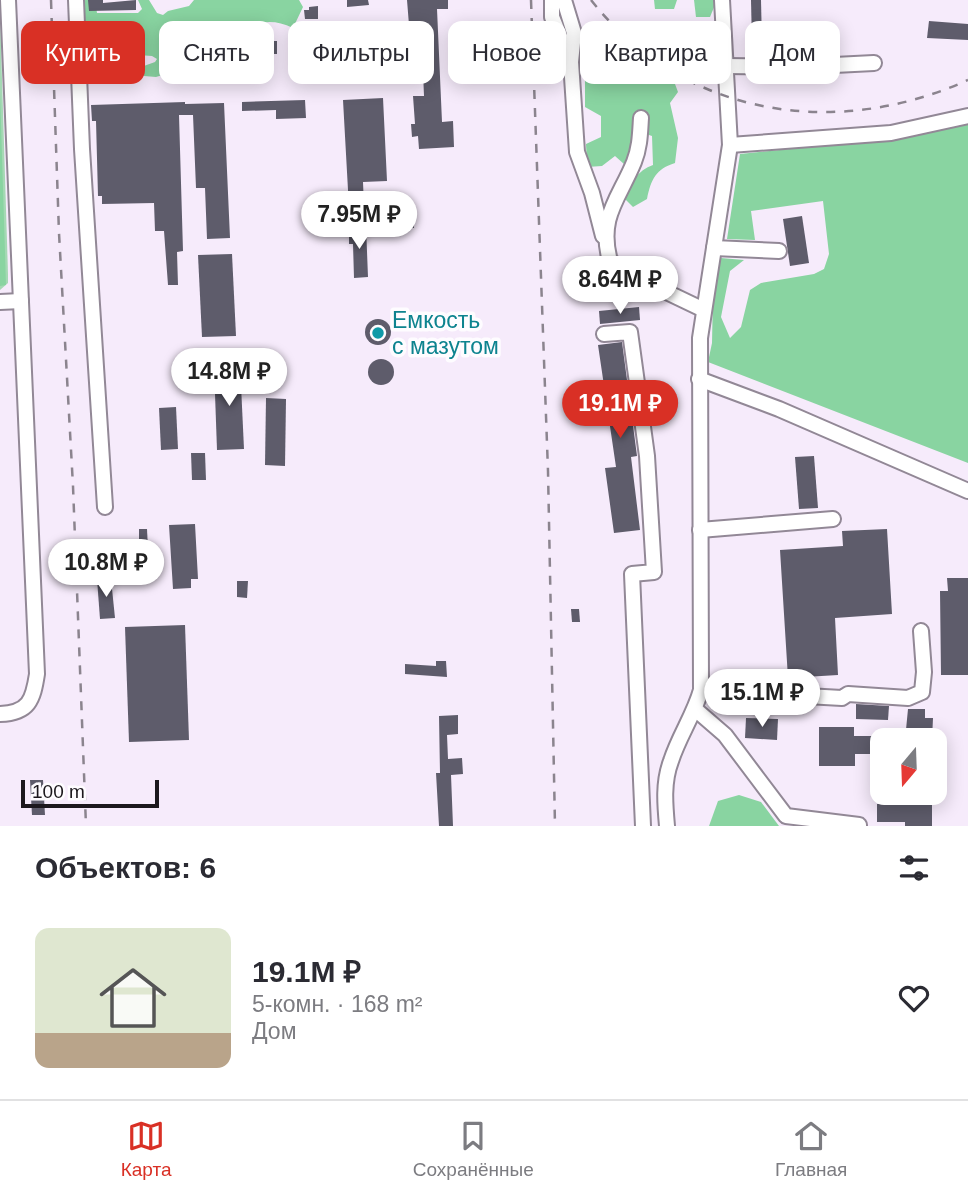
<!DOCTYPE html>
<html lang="ru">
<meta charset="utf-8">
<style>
body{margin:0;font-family:Helvetica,sans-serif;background:#f2f2f3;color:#2b2b33;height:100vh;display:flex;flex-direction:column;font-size:26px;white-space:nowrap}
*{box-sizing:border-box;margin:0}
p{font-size:23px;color:#7c7c81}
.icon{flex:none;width:38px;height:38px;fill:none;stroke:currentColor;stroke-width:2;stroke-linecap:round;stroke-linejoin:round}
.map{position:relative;height:826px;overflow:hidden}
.details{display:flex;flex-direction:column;background:#fff;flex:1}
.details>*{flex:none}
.guide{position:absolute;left:21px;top:21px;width:928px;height:63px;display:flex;gap:14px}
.needle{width:46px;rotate:199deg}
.controls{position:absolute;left:870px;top:728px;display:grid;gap:14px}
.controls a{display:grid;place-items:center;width:77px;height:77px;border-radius:14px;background:#fff;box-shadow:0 4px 18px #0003;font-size:35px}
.scale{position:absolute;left:21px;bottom:18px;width:138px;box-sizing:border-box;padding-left:7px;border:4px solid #1c181d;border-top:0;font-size:19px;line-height:24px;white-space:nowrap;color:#1c181d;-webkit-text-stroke:5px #fefcff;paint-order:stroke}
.price{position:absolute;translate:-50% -60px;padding:0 16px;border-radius:24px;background:#fff;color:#222;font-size:23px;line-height:46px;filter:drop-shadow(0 2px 4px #0008)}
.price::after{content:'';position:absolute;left:50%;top:42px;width:21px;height:16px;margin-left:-10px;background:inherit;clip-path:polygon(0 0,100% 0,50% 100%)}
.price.active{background:#d93025;color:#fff}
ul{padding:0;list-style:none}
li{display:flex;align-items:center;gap:21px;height:175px;padding:0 35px}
li span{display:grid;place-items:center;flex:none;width:196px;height:140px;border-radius:14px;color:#555}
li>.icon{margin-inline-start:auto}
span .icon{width:84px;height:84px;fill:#fffc;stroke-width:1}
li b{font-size:30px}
h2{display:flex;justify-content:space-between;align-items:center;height:84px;padding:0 35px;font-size:30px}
.pill{padding:0 24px;border-radius:14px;background:#fff;box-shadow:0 4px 18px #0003;font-size:24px;line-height:63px}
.pill.active{background:#d93025;color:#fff}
.dock{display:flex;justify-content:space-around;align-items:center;height:98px;border-top:2px solid #e1e1e2;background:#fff;font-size:19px;color:#7c7c81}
.dock a{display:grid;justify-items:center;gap:4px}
.dock .active{color:#d93025}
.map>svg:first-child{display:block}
.green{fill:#a5d9b4}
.forest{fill:#89d4a1}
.building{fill:#5e5c6b}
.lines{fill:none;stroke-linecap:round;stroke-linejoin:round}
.minor-casing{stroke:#928896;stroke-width:18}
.minor{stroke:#fff;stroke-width:14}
.rail{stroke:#8b848e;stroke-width:2.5;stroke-dasharray:9 9;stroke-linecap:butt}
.culture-dot{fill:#0f9aa8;stroke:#fefcff;stroke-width:2.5}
.labels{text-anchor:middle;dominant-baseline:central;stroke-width:7;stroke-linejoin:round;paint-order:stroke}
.culture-label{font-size:23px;fill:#0d838f;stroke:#fefcff;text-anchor:start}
</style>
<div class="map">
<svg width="968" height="826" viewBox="0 0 968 826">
<rect width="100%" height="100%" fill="#f6ebfb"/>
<path class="green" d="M0,13l8,261v9l-8,7z"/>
<g class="forest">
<path d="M82,0h13l2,13h41l4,-4 -4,-9h11l8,13 6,2 5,-4 21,-5 5,-6h105l4,7 -10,21c-19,-9 -32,-7 -51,1l-10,-6 -3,6h-47c-6,14 -5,30 -13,44l-13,4 -12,-1 -4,-6 1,-3 14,-5 2,-3 -5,-3 -14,-1 -7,7 -13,3 -6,7 -16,-1 -8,-6z"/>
<path d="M654,0h23l-3,9h-19z"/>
<path d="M694,0h23l-7,17h-14z"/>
<path d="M610,30l20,19 42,27 6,16 -8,11 8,35 -3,25c-19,6 -24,16 -28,36l-14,8 -8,-8c4,-15 13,-29 28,-34l-1,-29 -6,-2 -7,29 -15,1 -9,-8 -13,10 -15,1 -1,-23 15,-7v-21l-16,-9v-36l17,-14 10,6 4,-7 -16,-18z"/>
<path d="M0,91l6,194 -6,1z"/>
<path d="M968,124v339l-260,-101 4,-19 1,-50 8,-35 23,2 -14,11 -9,46 9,21 11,-11 9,-37 11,-7 53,-9 10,-5 5,-15 -6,-53 -72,10 4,29 -28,-1 13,-85 150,-15z"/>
<path d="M739,795l22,7 18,24h-70l9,-25z"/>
</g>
<g class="building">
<path d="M88,0h15v3l33,-3v10l-47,1z"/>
<path d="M347,0h21l1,5 -22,2z"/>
<path d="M407,0h41v9h-11l5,113 11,-1 1,26 -35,2 -1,-13 -6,1 -1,-13h4l-2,-28h11l-3,-72 -12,1z"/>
<path d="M751,0h10l1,44h-10z"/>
<path d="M318,6v13h-13l-1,-9h5v-3z"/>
<path d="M929,21l39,3v16l-41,-2z"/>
<path d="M234,28l1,32 -14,1 -2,-32z"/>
<path d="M349,32l6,1 9,5 -8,8 -7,1 -6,-5 2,-7z"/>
<rect x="263" y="41" width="14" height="13"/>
<path d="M791,44v12h-35l-1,-11z"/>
<path d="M323,45h10v13h-9z"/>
<path d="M383,98l4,83 -24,1 1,25 -15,1 -6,-108z"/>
<path d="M305,100l1,18 -30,1v-9l-34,1v-9z"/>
<path d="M185,102v2l39,-1 6,135 -23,1 -2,-51h-9l-3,-73h-14l4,136 -6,1 1,33h-10l-4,-54h-9l-1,-28 -52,1v-8h-4l-2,-75h-4l-1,-16z"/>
<path d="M403,208h11v20h-10z"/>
<path d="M802,216l7,47 -19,3 -7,-47z"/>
<path d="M366,226l2,51 -14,1 -1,-34h-4v-17z"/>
<path d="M232,254l4,82 -34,1 -4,-82z"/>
<path d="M639,307l1,13 -40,4 -1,-13z"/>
<circle cx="378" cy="332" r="13"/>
<path d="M622,342l15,114 -6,1 9,73 -26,3 -9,-65 11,-1 -18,-122z"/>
<circle cx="381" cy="372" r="13"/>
<path d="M240,364l4,85 -27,1 -3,-84z"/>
<path d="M266,398l20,1 -1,67 -20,-1z"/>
<path d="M176,407l2,42 -17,1 -2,-42z"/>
<path d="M191,453h14l1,27h-14z"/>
<path d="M814,456l4,52 -19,1 -4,-52z"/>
<path d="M195,524l3,55h-7v9l-18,1 -4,-64z"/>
<path d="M139,529h8l1,20 -9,1z"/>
<path d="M887,529l5,85 -57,4 3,57 -50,3 -8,-128 63,-4 -1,-15z"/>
<path d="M947,578h21v97h-27l-1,-84h8z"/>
<path d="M97,579h14l4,39 -15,1z"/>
<path d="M237,581h11l-1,17 -10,-1z"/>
<path d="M571,609h8l1,13h-8z"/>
<path d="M185,625l4,115 -60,2 -4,-115z"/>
<path d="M436,661h10l1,16 -42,-3v-10l31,2z"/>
<path d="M856,704l33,2 -1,14 -32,-1z"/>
<path d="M908,709h17v9h8l-1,22h-27z"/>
<path d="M458,715v19l-11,1 1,24 14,-1 1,16 -12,1 2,51h-14l-3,-53h4l-1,-57z"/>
<path d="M746,718l32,1 -1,21 -32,-2z"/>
<path d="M819,727h35v9h28v18h-27v12h-36z"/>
<path d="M30,780h13l2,35h-13z"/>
<path d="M905,793h27v33h-27v-4h-28v-18h28z"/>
</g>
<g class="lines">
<g class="minor-casing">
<g id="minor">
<path d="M76,0l6,149 23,358"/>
<path d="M552,0v17l18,44"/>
<path d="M564,0l10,33 -3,29 6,90 15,41 11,43"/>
<path d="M726,66l69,1 79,-4"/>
<path d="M641,118c-1,15 -1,29 -7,44 -15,37 -36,55 -24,99l23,15 71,34"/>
<path d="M730,145l161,-12 77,-17"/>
<path d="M714,248l65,3"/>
<path d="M0,302l21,-1"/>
<path d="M604,334l26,-2 17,124 7,116 -22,2 11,252"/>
<path d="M699,379l80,30 189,82"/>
<path d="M700,530l133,-11"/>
<path d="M701,690l141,8 6,-4 60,4 14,-6 2,-20 -3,-41"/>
<path d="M695,709l30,26 61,81 73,9"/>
<path d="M0,714c29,-1 33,-14 37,-40l-29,-674"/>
<path d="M667,826c-2,-22 -4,-44 4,-65 8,-25 23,-46 30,-71l-1,-352 30,-193 -8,-145"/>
</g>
</g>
<use href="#minor" class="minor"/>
<g class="rail">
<path d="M51,0l8,233 14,253 13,340"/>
<path d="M531,0l17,471 7,355"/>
<path d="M591,0c92,117 245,140 377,80"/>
</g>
</g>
<circle class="culture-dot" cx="378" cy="333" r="7"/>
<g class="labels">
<g class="culture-label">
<text x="392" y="320">Емкость<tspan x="392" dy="26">с мазутом</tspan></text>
</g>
</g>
</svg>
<div class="controls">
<a><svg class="needle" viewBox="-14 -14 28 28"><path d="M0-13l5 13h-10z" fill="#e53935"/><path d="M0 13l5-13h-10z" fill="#7c7c81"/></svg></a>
</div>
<div class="scale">100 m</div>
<b class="price" style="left:359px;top:251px">7.95M ₽</b>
<b class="price" style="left:620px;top:316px">8.64M ₽</b>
<b class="price" style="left:229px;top:408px">14.8M ₽</b>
<b class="price active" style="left:620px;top:440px">19.1M ₽</b>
<b class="price" style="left:106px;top:599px">10.8M ₽</b>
<b class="price" style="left:762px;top:729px">15.1M ₽</b>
<div class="guide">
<a class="pill active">Купить</a>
<a class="pill">Снять</a>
<a class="pill">Фильтры</a>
<a class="pill">Новое</a>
<a class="pill">Квартира</a>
<a class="pill">Дом</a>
</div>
</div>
<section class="details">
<h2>Объектов: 6<svg class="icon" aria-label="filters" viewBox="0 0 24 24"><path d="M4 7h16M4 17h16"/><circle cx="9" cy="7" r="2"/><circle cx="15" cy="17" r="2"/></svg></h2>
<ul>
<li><span style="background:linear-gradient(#dfe7d0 75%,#b9a48a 0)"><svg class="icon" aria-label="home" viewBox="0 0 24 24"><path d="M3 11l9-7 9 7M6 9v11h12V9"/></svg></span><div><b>19.1M ₽</b><p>5-комн. · 168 m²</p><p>Дом</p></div><svg class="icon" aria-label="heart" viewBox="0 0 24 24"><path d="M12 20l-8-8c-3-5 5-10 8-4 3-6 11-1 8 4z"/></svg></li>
</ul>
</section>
<nav class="dock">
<a class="active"><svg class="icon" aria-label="map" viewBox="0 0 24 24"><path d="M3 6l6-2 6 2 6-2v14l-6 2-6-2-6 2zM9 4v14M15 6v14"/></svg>Карта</a>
<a><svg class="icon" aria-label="saved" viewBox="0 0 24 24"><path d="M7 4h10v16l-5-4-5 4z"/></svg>Сохранённые</a>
<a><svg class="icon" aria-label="home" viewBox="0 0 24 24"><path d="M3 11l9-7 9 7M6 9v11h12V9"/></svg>Главная</a>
</nav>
